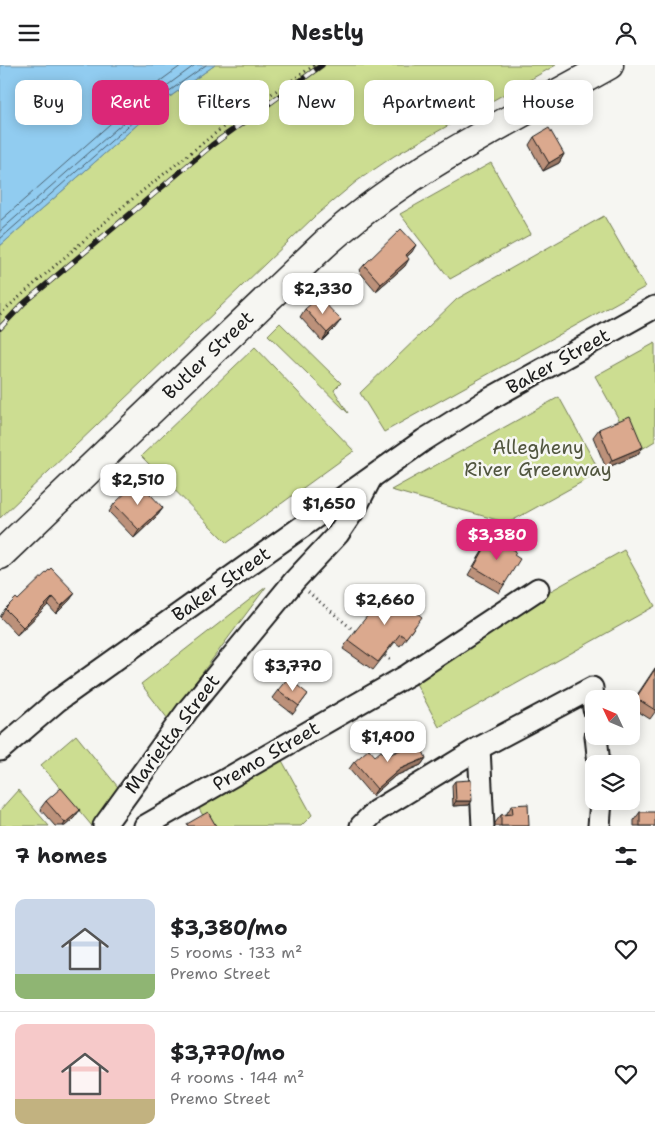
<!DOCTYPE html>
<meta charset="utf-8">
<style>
body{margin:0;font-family:"Shantell Sans",sans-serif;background:#f2f2f2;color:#202124;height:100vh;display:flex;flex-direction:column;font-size:19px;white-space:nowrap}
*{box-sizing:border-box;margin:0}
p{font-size:16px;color:#757577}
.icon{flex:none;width:28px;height:28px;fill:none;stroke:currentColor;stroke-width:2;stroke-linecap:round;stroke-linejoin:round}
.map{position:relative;height:761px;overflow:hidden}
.panel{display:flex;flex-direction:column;background:#fff;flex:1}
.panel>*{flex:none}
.guide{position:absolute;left:15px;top:15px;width:625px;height:45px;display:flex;gap:10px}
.needle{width:32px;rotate:314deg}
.buttons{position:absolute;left:585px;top:625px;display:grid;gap:10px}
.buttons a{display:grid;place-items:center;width:55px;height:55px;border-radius:10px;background:#fff;box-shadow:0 2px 12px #0003;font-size:25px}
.price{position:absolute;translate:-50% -42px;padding:0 11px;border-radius:10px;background:#fff;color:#222;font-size:16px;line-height:32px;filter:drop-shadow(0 1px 2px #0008)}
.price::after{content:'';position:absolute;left:50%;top:30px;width:15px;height:11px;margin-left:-8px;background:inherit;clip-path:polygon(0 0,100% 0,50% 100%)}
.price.active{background:#db2777;color:#fff}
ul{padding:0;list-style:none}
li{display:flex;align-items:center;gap:15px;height:125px;padding:0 15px}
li+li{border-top:1px solid #e0e0e0}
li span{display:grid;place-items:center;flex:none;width:140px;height:100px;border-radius:10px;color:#555}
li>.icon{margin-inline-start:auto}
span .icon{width:60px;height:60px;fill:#fffc;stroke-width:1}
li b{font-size:21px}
h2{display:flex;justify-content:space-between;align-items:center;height:60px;padding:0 15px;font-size:21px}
.pill{padding:0 18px;border-radius:10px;background:#fff;box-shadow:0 2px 12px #0003;font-size:18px;line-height:45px}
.pill.active{background:#db2777;color:#fff}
header{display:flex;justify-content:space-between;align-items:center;height:65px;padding:0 15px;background:#fff;font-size:22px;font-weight:700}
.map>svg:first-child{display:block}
.green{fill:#ccdd91;stroke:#747c56}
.water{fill:#91ccf0;stroke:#62869b}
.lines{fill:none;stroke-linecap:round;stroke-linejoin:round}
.shore{stroke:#4b6271;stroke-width:1}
.minor-casing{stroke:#1c1c1c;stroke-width:25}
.highway-casing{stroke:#1c1c1c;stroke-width:31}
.path{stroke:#1c1c1c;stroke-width:3;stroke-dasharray:1 4;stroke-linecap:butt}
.minor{stroke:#f6f6f2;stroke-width:21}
.highway{stroke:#f6f6f2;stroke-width:28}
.rail-casing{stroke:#1c1c1c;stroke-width:5.5}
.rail{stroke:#f6f6f2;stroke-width:4;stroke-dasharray:11;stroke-linecap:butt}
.wall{fill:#bc917a;stroke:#1c1c1c}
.shaded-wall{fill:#997663;stroke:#1c1c1c}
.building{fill:#dba98e;stroke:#1c1c1c}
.labels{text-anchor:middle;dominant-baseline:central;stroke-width:5;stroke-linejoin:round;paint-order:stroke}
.street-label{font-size:19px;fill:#1c1c1c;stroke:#f6f6f2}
.park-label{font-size:19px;fill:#51563f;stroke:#f6f6f2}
</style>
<header><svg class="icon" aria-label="menu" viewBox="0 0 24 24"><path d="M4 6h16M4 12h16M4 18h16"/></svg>Nestly<svg class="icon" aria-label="person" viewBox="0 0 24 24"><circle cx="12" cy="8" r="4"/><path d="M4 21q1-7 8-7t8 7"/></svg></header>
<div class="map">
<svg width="655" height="761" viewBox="0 0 655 761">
<rect width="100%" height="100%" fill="#f6f6f2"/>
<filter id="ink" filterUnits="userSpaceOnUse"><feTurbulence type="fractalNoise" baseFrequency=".02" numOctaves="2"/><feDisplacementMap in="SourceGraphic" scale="10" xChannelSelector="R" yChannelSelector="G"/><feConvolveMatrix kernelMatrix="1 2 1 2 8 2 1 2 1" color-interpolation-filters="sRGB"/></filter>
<g filter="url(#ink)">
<g class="green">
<path d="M215,0h341l-162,91 -37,25 -43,36 -314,301v-272l164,-145z"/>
<path d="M491,98l40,71 -81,45 -50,-65z"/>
<path d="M604,151l41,71 -261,145 -24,-39 97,-94z"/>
<path d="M280,258l61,60 -7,7 14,23 -80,-78z"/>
<path d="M655,278v98l-18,11 -42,-76z"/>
<path d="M255,282l99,104 -127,92 -86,-87z"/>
<path d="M559,332l41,75 -92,51 -117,-33z"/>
<path d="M624,485l31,56 -216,121 -30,-57z"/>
<path d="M266,522l-98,132 -27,-35z"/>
<path d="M76,670l42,52 -26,39 -51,-61z"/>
<path d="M274,681l38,69 -11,11h-92l-19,-33z"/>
<path d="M18,725l31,36h-49v-16z"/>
</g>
<path class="water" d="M0,0h215l-51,36 -164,145z"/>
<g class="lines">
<g class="shore">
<path d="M0,156l152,-134 30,-22"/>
<path d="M0,166l157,-138 38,-28"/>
<path d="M0,174l161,-142 45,-32"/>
</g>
<g class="minor-casing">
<g id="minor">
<path d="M596,671l3,28"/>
<path d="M479,683l4,78"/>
<path d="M0,685l57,-49 367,-261 62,-39 169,-94"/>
<path d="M104,761l84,-116 107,-130 43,-46 18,-27 14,-27"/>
<path d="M145,761l263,-151 130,-86"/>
<path d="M361,761l15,-15 103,-63 113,-60 2,21"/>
<path d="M599,761l2,-25"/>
</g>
</g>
<g class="highway-casing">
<path id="highway" d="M0,490l315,-302c85,-81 193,-131 294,-188"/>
</g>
<g class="path">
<path d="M0,249l121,-106 111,-88 83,-55"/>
<path d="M308,527l49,41"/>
<path d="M381,588l11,8"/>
</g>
<use href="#minor" class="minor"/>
<use href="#highway" class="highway"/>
<g class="rail-casing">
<path id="rail" d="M0,263l23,-24 189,-159 110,-80"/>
</g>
<use href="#rail" class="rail"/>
</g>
<g class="wall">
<path d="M534,72l30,17 -5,9 -16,8 -14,-26z"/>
<path d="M412,187l-5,4 -2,10 -29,25 -17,-20 5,-6z"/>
<path d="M305,244l30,19 -13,13 -22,-24z"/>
<path d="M599,364l44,18 -6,8 -31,13 -13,-31z"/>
<path d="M114,439l49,4 -6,8 -23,22 -25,-26z"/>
<path d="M491,472l23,18 -10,30 -5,8 -31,-18 18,-30z"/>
<path d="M75,528l-6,8 -13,13 -8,-9 -31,30 -17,-18 5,-8z"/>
<path d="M416,560l-16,21 -5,-4 -22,28 -30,-21 5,-9z"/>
<path d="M655,603v44l-5,7 -19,-12v-3z"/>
<path d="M278,625l30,4 -15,20 -21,-16z"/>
<path d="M375,691h11l40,2 -5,7 -26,11 -23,20 -23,-27 5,-7z"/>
<path d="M455,716l14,24 -16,1 -1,-21z"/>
<path d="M46,736l28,17 -9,8h-10l-15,-17z"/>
<path d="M512,740l17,21h-34v-3l6,-8 6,-1v-1z"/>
<path d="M640,747l15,14h-21v-6z"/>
</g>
<g class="shaded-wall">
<path d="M564,89l-5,9 -16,8 6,-8z"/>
<path d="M416,180l-4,7 -11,10 5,-7z"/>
<path d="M409,194l-4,7 -29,25 5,-7z"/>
<path d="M341,255l-6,8 -13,13 5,-8z"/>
<path d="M643,382l-6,8 -31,13 6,-8z"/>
<path d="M163,443l-6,8 -23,22 5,-8z"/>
<path d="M75,528l-6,8 -13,13 5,-8z"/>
<path d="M53,532l-5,8 -31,30 6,-8z"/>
<path d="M426,693l-5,7 -26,11 -23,20 5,-7 23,-20z"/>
<path d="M456,736h16l-3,4 -16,1z"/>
<path d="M80,745l-6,8 -9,8h-2l2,-3z"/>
</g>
<g class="building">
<path d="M549,63l15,26 -15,9 -15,-26z"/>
<path d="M401,164l15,16 -10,10 3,4 -28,25 -17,-19z"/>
<path d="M319,232l22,23 -14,13 -22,-24z"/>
<path d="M630,351l13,31 -31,13 -13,-31z"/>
<path d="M138,416l25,27 -24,22 -25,-26z"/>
<path d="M491,472l25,14 -2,4 6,4 -16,26 -30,-18z"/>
<path d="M51,503l24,25 -14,13 -8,-9 -30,30 -18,-18 11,-11 2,2z"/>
<path d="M388,525l34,27 -16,21 -6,-4 -22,28 -30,-22z"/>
<path d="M655,604v41l-19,-12z"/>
<path d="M288,613l20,16 -9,12 -21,-16z"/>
<path d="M419,677l7,16 -26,11 -23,20 -23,-27 15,-13 6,7 6,-5 5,5z"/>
<path d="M471,715l1,21h-16l-1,-20z"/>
<path d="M61,723l19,22 -15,13 -19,-22z"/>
<path d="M528,739l1,22h-28v-11l12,-1 -1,-9z"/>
<path d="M208,747l8,14h-28l-1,-2z"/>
<rect x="640" y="747" width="15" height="14"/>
</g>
</g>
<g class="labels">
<g class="street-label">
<text transform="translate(208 290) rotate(-44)">Butler Street</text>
<text transform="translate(558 296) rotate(-29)">Baker Street</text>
<text transform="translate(221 519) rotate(-35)">Baker Street</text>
<text transform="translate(172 669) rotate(-53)">Marietta Street</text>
<text transform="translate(266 691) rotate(-30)">Premo Street</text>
</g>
<g class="park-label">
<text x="538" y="382">Allegheny<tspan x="538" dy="22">River Greenway</tspan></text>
</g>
</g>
</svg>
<div class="buttons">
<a><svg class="needle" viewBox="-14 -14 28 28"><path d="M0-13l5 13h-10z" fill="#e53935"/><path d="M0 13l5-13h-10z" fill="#757577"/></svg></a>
<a><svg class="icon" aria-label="layers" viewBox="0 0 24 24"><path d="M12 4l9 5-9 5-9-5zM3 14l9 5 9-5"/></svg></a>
</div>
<b class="price" style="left:323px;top:250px">$2,330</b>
<b class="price" style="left:138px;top:441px">$2,510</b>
<b class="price" style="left:329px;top:465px">$1,650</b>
<b class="price active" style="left:497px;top:496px">$3,380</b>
<b class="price" style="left:385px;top:561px">$2,660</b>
<b class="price" style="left:293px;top:627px">$3,770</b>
<b class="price" style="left:388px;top:698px">$1,400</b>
<div class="guide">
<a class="pill">Buy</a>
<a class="pill active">Rent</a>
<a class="pill">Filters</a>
<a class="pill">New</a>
<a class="pill">Apartment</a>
<a class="pill">House</a>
</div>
</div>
<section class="panel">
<h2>7 homes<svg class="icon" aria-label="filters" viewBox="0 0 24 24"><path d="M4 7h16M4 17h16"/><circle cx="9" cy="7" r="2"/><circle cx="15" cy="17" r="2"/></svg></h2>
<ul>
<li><span style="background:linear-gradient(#c9d6e8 75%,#8fb573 0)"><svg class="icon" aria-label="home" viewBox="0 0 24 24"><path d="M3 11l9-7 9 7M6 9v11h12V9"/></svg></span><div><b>$3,380/mo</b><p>5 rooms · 133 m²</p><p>Premo Street</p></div><svg class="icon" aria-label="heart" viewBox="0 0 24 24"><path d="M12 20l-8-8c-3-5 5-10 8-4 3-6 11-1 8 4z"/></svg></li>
<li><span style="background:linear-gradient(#f6c9c9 75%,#c2b280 0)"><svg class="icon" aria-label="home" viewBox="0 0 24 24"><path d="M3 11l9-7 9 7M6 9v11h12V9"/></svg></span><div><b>$3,770/mo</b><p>4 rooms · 144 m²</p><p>Premo Street</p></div><svg class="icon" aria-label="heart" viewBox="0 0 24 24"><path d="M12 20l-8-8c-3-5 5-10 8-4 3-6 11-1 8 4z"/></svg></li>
</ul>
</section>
